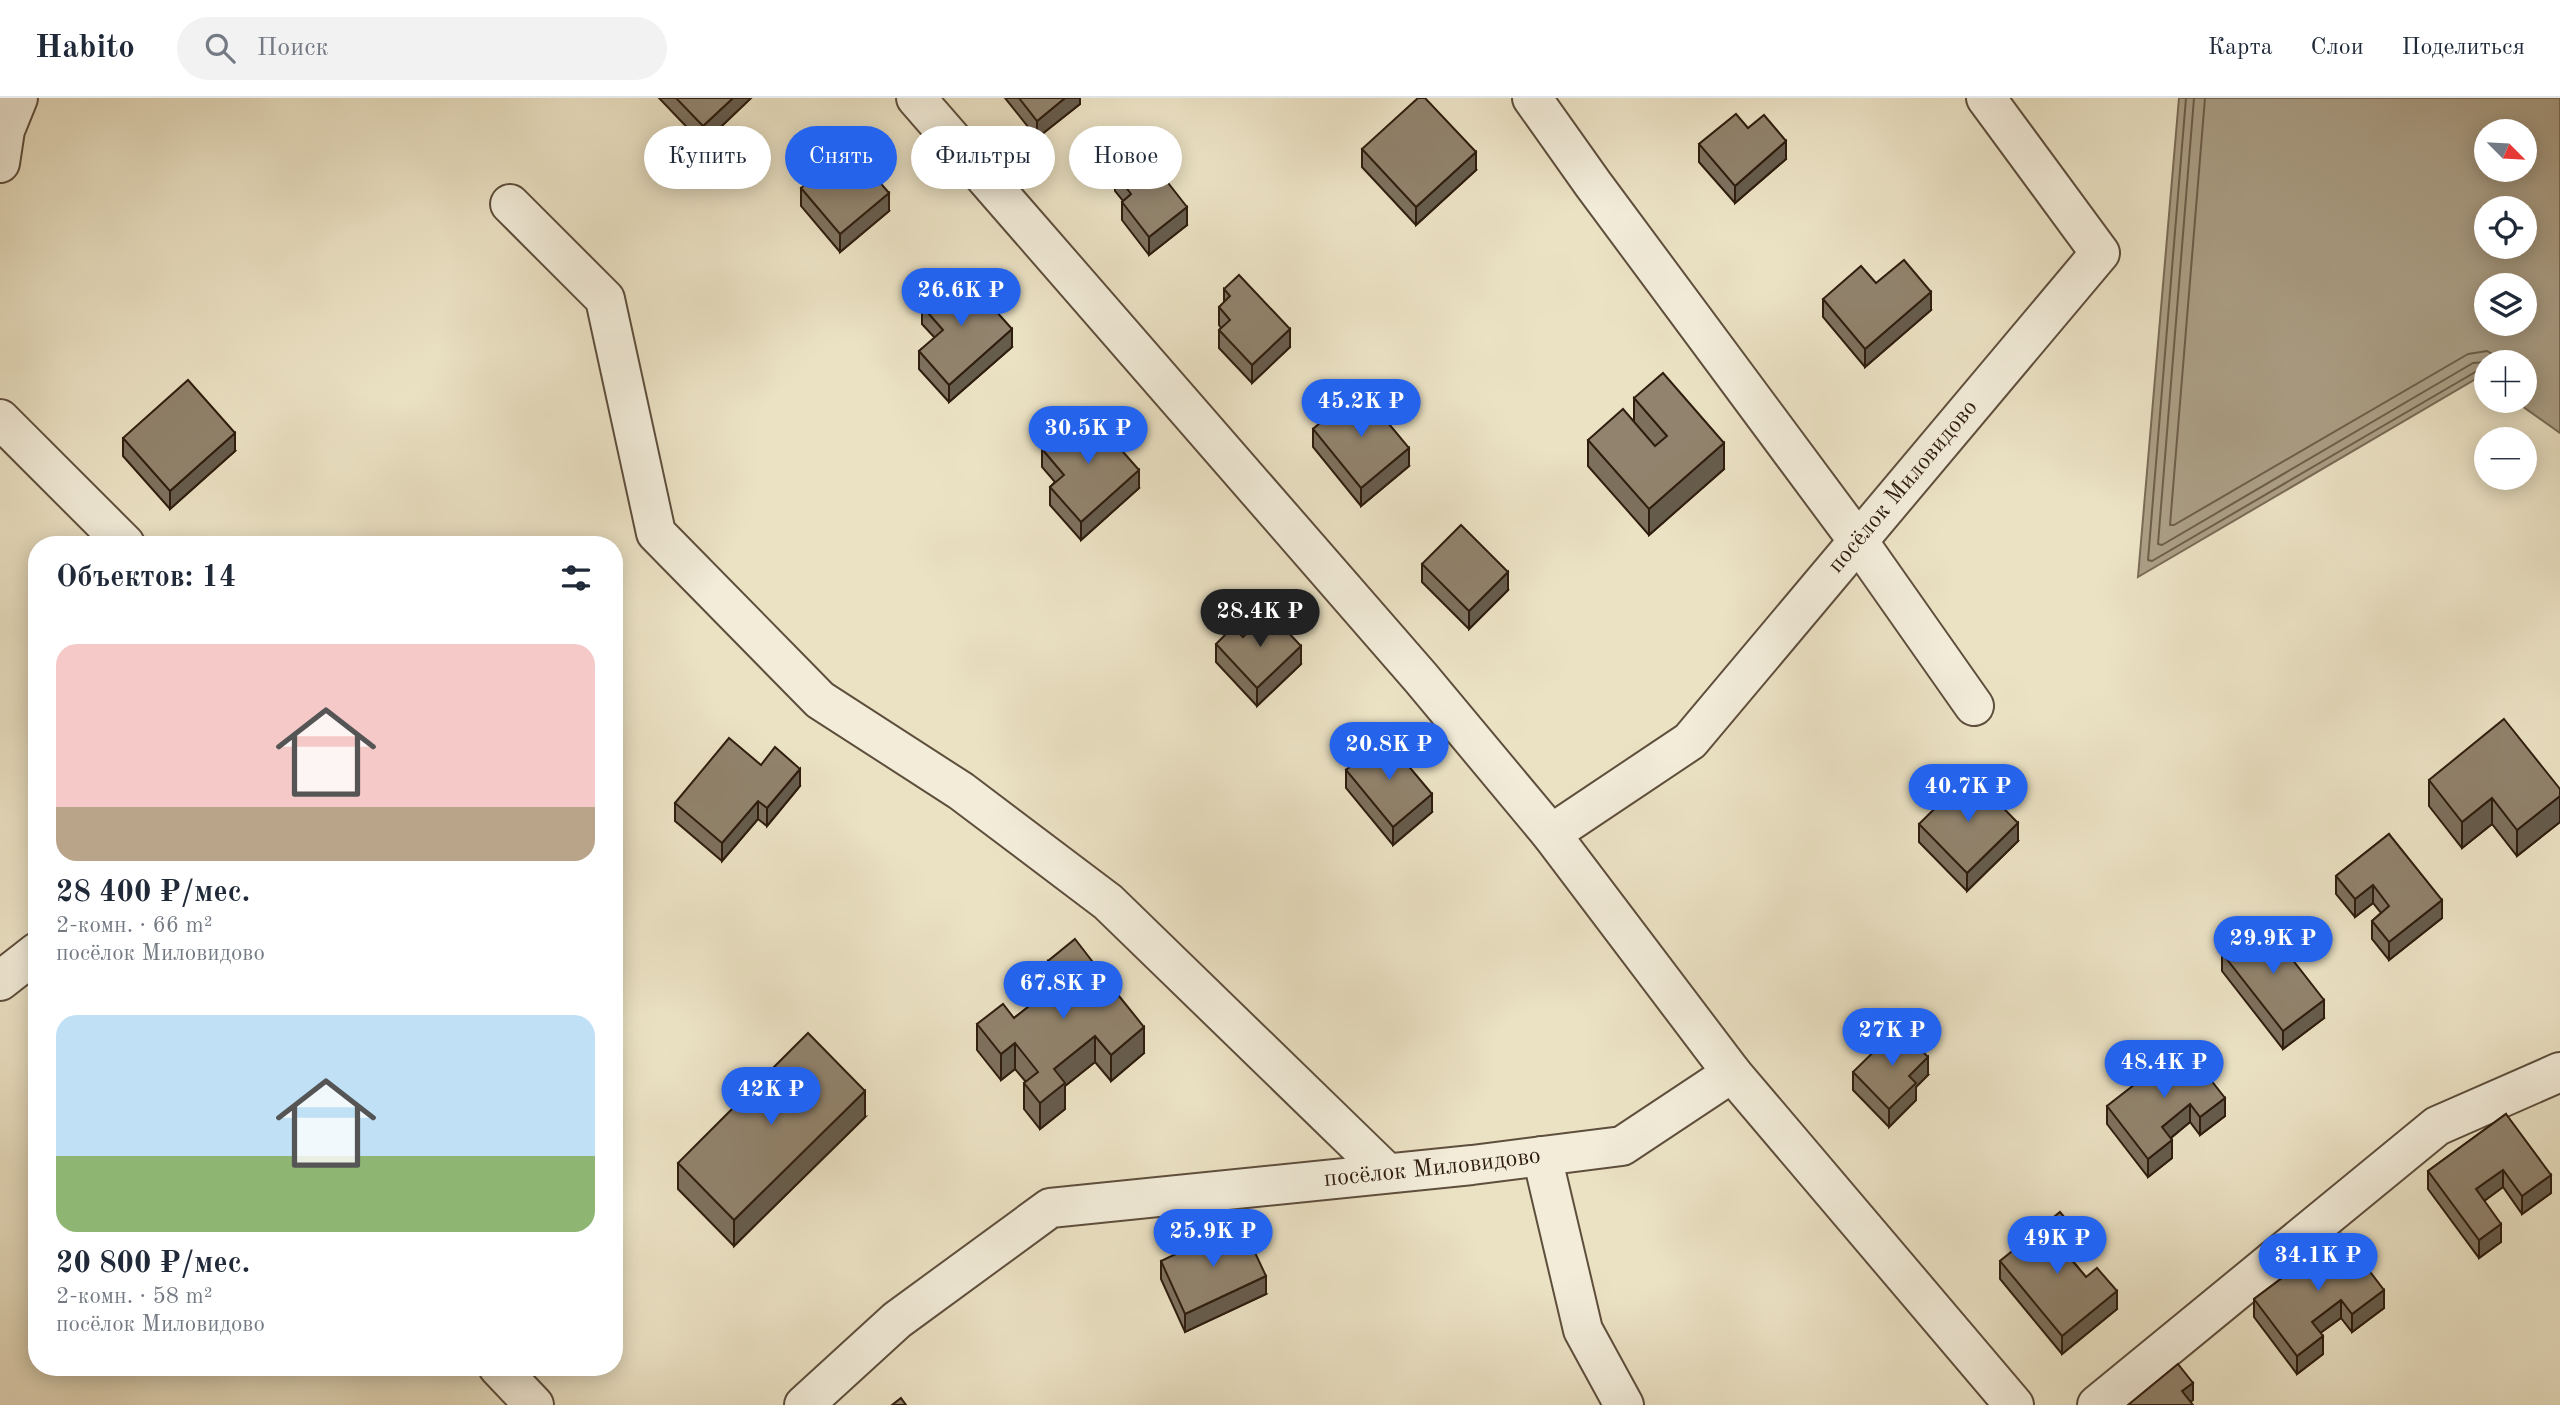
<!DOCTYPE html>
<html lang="ru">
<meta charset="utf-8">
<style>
body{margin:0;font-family:"Old Standard TT",serif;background:#f2f2f3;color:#1f2937;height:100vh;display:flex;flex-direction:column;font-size:26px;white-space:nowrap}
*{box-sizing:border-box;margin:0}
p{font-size:23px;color:#747a83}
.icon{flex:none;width:38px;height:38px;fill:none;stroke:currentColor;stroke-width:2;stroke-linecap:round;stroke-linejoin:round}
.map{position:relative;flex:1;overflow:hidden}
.sheet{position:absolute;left:28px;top:438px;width:595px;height:840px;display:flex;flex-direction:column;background:#fff;border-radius:28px;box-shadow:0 4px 18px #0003}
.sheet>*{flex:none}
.banner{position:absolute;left:644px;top:28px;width:665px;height:63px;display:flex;gap:14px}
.needle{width:46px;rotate:114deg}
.buttons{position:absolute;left:2474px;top:21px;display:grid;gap:14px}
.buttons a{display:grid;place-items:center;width:63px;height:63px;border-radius:50%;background:#fff;box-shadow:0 4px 18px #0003;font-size:35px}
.price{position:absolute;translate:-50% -60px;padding:0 16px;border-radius:24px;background:#2563eb;color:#fff;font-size:23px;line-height:46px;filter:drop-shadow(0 2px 4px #0008)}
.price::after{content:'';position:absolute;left:50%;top:42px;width:21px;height:16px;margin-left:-10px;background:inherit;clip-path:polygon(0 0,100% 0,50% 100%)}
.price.on{background:#222;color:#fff}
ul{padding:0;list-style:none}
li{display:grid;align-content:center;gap:14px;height:371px;padding:0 28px}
li span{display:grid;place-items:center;height:217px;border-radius:21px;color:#555}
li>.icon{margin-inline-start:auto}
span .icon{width:126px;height:126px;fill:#fffc;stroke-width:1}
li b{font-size:30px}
h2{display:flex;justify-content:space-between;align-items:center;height:84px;padding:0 28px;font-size:30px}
.chip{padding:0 24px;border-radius:32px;background:#fff;box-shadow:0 4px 18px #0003;font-size:24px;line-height:63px}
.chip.on{background:#2563eb;color:#fff}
header{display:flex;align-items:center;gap:42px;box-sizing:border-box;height:98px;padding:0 35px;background:#fff;border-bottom:2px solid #e0e1e3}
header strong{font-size:33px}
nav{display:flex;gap:38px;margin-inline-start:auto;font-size:24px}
.search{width:490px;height:63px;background:#f2f2f3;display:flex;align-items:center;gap:18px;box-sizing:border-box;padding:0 24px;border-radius:38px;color:#747a83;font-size:26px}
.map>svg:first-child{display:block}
.water{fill:#ab9f86;stroke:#796b56;stroke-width:2;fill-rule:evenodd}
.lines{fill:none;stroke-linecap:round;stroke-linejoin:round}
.shore{stroke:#6d5e4a;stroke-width:2}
.minor-casing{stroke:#5e4e3c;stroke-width:42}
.minor{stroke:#f2ecd9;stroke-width:38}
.wall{fill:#7d715e;stroke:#2f1d0e;stroke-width:2}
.shaded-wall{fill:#665c4c;stroke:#2f1d0e;stroke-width:2}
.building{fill:#91836d;stroke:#2f1d0e;stroke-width:2}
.labels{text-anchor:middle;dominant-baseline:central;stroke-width:6;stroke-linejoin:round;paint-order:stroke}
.street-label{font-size:24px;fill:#2f1d0e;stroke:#f2ecd9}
</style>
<header>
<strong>Habito</strong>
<div class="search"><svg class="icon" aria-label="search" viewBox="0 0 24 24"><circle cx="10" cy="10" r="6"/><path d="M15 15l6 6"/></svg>Поиск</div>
<nav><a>Карта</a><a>Слои</a><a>Поделиться</a></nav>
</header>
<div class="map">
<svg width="2560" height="1307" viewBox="0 0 2560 1307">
<rect width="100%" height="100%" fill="#ebe2c4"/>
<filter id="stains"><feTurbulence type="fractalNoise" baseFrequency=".00286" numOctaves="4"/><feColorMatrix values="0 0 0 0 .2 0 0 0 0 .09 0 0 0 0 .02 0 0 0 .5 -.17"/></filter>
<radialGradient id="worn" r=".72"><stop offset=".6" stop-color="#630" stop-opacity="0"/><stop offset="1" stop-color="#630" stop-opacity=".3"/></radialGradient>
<path class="water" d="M2179,0h381v335l-45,-32h10v-39h-38v18l-6,-4 -343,201zM2487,33h38v39h-38zM2487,110h38v39h-38zM2487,187h38v39h-38z"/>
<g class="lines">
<g class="shore">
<path d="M2186,0l-38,462 4,1 325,-190 10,1"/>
<path d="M2194,0l-36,446 4,1 311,-182 15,-1"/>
<path d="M2205,0l-35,427h4l294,-171 19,-3 19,11"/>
</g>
<g class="minor-casing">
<g id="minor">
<path d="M916,0l505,580 130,156 181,239 282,332"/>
<path d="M1532,0l61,86 265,357 116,165"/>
<path d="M0,65l5,-33 13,-32"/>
<path d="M510,106l95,95 51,234 164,167 141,91 147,111 279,271"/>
<path d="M0,321l125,125"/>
<path id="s1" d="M1551,736l139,-93 410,-488 -114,-155"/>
<path d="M0,883l37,-29"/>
<path d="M1542,1058l41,174 41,75"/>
<path d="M498,1269l36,38"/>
<path id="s2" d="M804,1307l93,-85 153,-112 422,-43 150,-19 110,-73"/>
<path d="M2097,1307l340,-279 123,-54"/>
</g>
</g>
<use href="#minor" class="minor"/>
</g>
<g class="wall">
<path d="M659,0h92l-48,46z"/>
<path d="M1005,0h75v6l-43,34z"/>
<path d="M1748,30l38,31 -51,44 -36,-41v-18z"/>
<path d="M1362,51l114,21 -60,55 -54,-58z"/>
<path d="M1115,75l72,52 -38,30 -27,-35v-18l1,-1 -8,-10z"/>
<path d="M801,90l88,23 -49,41 -39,-46z"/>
<path d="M1876,185l55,27 -66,57 -42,-50v-18z"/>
<path d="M1224,191l66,58 -38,36 -33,-35v-18l2,-2 -2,-3v-18l5,-4z"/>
<path d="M922,208l90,41 -63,55 -30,-33v-18l16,-13 -13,-14z"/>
<path d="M1634,300l90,71 -75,66 -61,-69v-26l46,-18z"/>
<path d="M1313,331l96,37 -48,40 -48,-59z"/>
<path d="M123,340l112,13 -65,58 -47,-53z"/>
<path d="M1042,351l97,39 -58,52 -31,-35v-18l5,-5 -13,-15z"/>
<path d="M1422,466l86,26 -39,39 -47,-47z"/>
<path d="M1243,539l58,27 -44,42 -41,-44v-18z"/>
<path d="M761,667l39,21 -33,40 -9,-7 -36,42 -47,-40v-18z"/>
<path d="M1346,672l86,42 -39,33 -47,-57z"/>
<path d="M2429,682l131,9v33l-43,34 -25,-32 -30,24 -33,-42z"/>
<path d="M1919,726l99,17 -51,50 -48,-49z"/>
<path d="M2389,736l53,84 -53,42 -17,-21v-18l9,-8 -8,-10 -18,14 -19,-23v-18z"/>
<path d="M2222,855l102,65 -41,31 -61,-78z"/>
<path d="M1048,863l51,26 45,66 -33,28 -16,-19 -30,24v23l-25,20 -16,-20v-26l2,-1 -11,-13 -14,11 -24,-30v-26l37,-6 36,-28 -2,-3z"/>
<path d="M1853,974l75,3 -12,12v13l-27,27 -36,-37z"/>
<path d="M2225,1000v18l-25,19 -10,-13 -19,16 1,20 -24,19 -41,-53v-18z"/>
<path d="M2506,1016l45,79 -29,21 -19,-27 -19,14 17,41 -22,16 -51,-69v-18z"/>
<path d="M865,1019l-131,129 -56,-57v-26z"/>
<path d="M2341,1136l43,74 -32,24 -11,-14 -21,15 3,21 -26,20 -43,-57v-18z"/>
<path d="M2080,1156l-8,6 14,17 31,32 -55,45 -62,-75v-18z"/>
<path d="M1161,1163l105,33 -81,38 -24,-53z"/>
</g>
<g class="shaded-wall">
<path d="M733,0h18l-48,46v-18z"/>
<path d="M1065,0h15v6l-43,34v-17z"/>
<path d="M1786,43v18l-51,44v-17z"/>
<path d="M1476,54v18l-60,55v-18z"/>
<path d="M889,95v18l-49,41v-18z"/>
<path d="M1187,109v18l-38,30v-18z"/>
<path d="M1931,194v18l-66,57v-18z"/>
<path d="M1012,231v18l-63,55v-17z"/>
<path d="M1290,231v18l-38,36v-18z"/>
<path d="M235,335v18l-65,58v-18z"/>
<path d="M1724,345v26l-75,66v-26z"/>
<path d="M1409,350v18l-48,40v-18z"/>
<path d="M1139,372v18l-58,52v-18z"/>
<path d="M1508,474v18l-39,39v-18z"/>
<path d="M1301,548v18l-44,42v-18z"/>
<path d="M800,671v17l-33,40v-18z"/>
<path d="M1432,696v18l-39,33v-18z"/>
<path d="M2560,698v26l-43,34v-26z"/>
<path d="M2492,700v26l-30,24v-26z"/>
<path d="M758,703v18l-36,42v-18z"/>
<path d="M2018,725v18l-51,50v-18z"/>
<path d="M2373,787v18l-18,14v-18z"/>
<path d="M2442,802v18l-53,42v-18z"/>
<path d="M1099,872v26l-8,-19z"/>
<path d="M2324,902v18l-41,31v-18z"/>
<path d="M1144,929v26l-33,28v-26z"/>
<path d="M1095,938v26l-30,24v23l-25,20v-26l14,-34z"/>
<path d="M1015,945v26l-14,11v-26z"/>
<path d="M1928,959v18l-12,12v13l-27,27v-18l20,-33z"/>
<path d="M865,993v26l-131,129v-26z"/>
<path d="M2225,1000v18l-25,19v-18z"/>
<path d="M2190,1006v18l-28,23v-18z"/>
<path d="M2172,1042v18l-24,19v-18z"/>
<path d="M2503,1072v17l-27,20v-18z"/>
<path d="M2551,1077v18l-29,21v-18z"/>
<path d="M2501,1126v18l-22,16v-18z"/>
<path d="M2080,1138v18l-17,14v-18z"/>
<path d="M1266,1178v18l-81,38v-18z"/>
<path d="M2384,1192v18l-32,24v-18z"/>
<path d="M2117,1193v18l-55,45v-18z"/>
<path d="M2341,1202v18l-29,21v-17z"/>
<path d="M2323,1238v18l-26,20v-18z"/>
<path d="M2193,1285v17l-6,5 -5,-14z"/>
</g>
<g class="building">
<path d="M676,0h57l-30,28z"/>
<path d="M1019,0h46l-28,23z"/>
<path d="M1418,0h7l51,54 -60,55 -54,-58z"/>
<path d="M1736,16l12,14 16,-13 22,26 -51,45 -36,-42z"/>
<path d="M1143,53l44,56 -38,30 -27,-35 9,-8 -16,-21z"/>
<path d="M857,58l32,37 -49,41 -39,-46 18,-15 7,9z"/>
<path d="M1904,162l27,32 -66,57 -42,-50 38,-33 15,17z"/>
<path d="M961,174l51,57 -63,56 -30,-34 24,-21 -21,-24z"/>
<path d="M1239,177l51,54 -38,36 -33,-35 11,-10 -11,-13 11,-11 -6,-7z"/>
<path d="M1663,275l61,70 -75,66 -61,-69 35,-31 32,37 12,-10 -33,-38z"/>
<path d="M188,282l47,53 -65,58 -47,-53z"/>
<path d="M1360,291l49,59 -48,40 -48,-59z"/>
<path d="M1086,312l53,60 -58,52 -31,-35 14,-12 -22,-26z"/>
<path d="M1461,427l47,47 -39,39 -47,-47z"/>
<path d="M1269,514l32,34 -44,42 -41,-44 17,-17 10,10z"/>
<path d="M2504,621l56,70v7l-43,34 -25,-32 -30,24 -33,-42z"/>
<path d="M729,640l32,27 14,-18 25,22 -33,39 -9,-7 -36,42 -47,-40z"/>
<path d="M1385,640l47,56 -39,33 -47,-57z"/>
<path d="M1970,676l48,49 -51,50 -48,-49z"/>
<path d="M2389,736l53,66 -53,42 -17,-21 17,-15 -16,-21 -18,14 -19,-23z"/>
<path d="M2263,824l61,78 -41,31 -61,-78z"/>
<path d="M1075,841l24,31 -8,7 20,25 8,-6 25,31 -33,28 -16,-19 -41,33 11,14 -25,20 -16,-20 14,-11 -23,-29 -14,11 -24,-30 26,-20 11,14 49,-39 -15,-18z"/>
<path d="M1899,929l29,30 -19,19 7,7 -27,26 -36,-37z"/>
<path d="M808,935l57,58 -131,129 -56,-57z"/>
<path d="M2184,948l41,52 -25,19 -10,-13 -28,23 10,13 -24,19 -41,-53z"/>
<path d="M2506,1016l45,61 -29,21 -19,-26 -27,19 25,35 -22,16 -51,-69z"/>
<path d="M2060,1114l20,24 -17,14 23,27 11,-9 20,23 -55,45 -62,-75z"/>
<path d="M1241,1125l25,53 -81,38 -24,-53z"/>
<path d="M2341,1136l43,56 -32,24 -11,-14 -29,22 11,14 -26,20 -43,-57z"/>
<path d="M2178,1266l15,19 -11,8 11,14h-65z"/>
<path d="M901,1300l5,7h-14z"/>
</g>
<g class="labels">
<g class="street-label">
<text stroke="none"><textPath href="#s1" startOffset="499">посёлок Миловидово</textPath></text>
<text stroke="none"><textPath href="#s2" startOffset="700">посёлок Миловидово</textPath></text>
</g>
</g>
<rect width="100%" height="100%" filter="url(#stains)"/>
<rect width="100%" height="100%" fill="url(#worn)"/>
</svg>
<div class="buttons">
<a><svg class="needle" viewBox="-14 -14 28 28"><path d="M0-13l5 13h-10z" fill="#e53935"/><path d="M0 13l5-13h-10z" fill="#747a83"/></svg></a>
<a><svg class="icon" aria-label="locate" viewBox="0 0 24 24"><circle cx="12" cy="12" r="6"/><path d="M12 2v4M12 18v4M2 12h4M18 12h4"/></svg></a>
<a><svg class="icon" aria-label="layers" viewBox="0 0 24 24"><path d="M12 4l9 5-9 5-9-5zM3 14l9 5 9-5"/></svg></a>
<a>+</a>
<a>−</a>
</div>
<b class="price" style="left:961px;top:230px">26.6K ₽</b>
<b class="price" style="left:1361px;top:341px">45.2K ₽</b>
<b class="price" style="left:1088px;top:368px">30.5K ₽</b>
<b class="price on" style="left:1260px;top:551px">28.4K ₽</b>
<b class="price" style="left:1389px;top:684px">20.8K ₽</b>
<b class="price" style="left:1968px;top:726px">40.7K ₽</b>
<b class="price" style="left:2273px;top:878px">29.9K ₽</b>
<b class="price" style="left:1063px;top:923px">67.8K ₽</b>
<b class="price" style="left:1892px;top:970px">27K ₽</b>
<b class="price" style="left:2164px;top:1002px">48.4K ₽</b>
<b class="price" style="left:771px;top:1029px">42K ₽</b>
<b class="price" style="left:1213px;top:1171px">25.9K ₽</b>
<b class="price" style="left:2057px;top:1178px">49K ₽</b>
<b class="price" style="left:2318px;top:1195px">34.1K ₽</b>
<div class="banner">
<a class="chip">Купить</a>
<a class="chip on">Снять</a>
<a class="chip">Фильтры</a>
<a class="chip">Новое</a>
</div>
<section class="sheet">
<h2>Объектов: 14<svg class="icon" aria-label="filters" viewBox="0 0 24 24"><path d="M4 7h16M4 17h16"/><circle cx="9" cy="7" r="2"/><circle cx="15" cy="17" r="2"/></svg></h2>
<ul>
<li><span style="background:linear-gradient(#f6c9c9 75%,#b9a48a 0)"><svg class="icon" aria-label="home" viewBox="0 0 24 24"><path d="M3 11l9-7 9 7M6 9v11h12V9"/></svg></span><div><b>28 400 ₽/мес.</b><p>2-комн. · 66 m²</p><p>посёлок Миловидово</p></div></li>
<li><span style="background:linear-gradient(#bfe0f5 65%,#8fb573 0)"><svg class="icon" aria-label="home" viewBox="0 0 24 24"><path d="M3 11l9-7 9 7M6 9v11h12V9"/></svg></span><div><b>20 800 ₽/мес.</b><p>2-комн. · 58 m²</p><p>посёлок Миловидово</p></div></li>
</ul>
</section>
</div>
